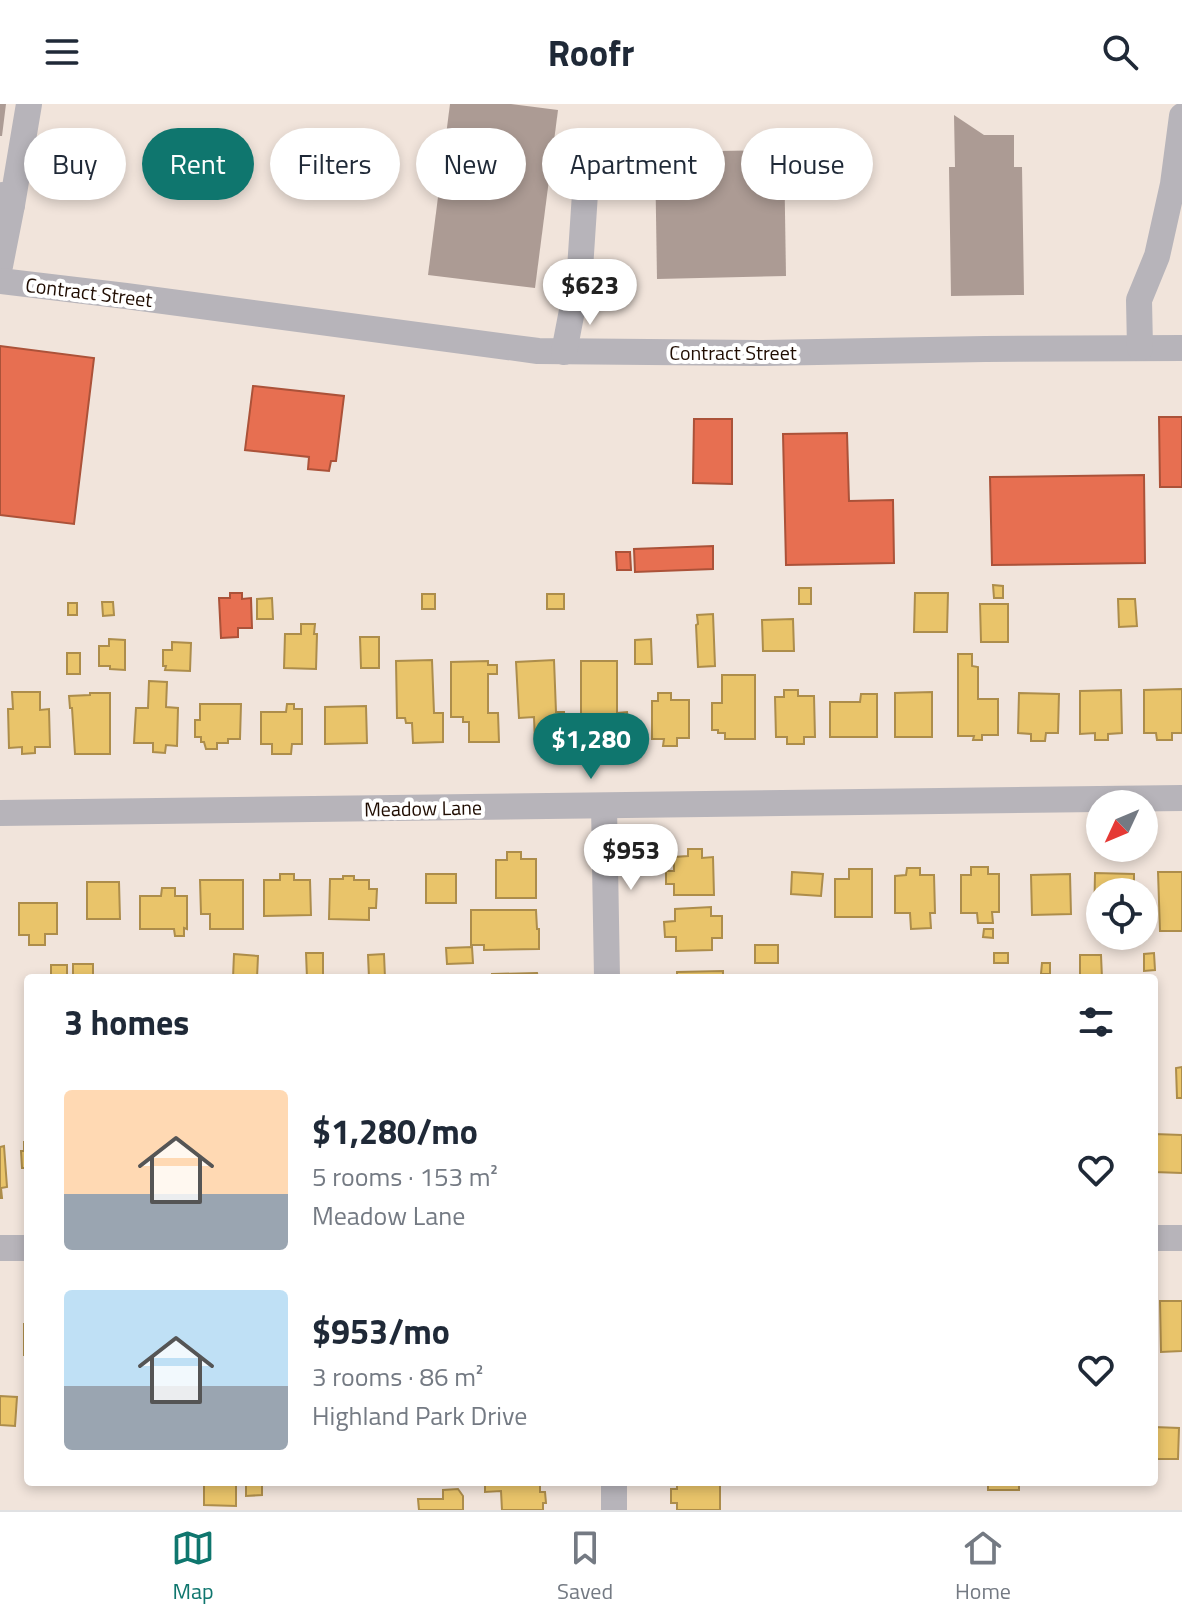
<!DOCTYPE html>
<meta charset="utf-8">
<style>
body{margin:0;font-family:"Titillium Web",sans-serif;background:#f6f6f7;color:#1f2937;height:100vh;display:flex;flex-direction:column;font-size:30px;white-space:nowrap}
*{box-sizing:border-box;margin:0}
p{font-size:26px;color:#747a83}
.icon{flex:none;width:44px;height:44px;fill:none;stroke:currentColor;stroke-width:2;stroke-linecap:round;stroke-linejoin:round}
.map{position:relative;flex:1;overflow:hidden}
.panel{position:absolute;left:24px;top:870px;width:1134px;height:512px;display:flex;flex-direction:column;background:#fff;border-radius:8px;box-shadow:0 4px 12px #0003}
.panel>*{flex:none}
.top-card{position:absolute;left:24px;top:24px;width:1134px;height:72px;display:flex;gap:16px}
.needle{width:52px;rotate:226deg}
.buttons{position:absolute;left:1086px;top:686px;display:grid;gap:16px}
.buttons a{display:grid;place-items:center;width:72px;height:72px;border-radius:50%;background:#fff;box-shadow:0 4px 12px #0003;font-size:40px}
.price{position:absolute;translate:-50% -68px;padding:0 18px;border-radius:28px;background:#fff;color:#222;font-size:26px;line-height:52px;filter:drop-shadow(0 2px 4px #0008)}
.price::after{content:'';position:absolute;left:50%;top:48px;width:24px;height:18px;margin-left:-12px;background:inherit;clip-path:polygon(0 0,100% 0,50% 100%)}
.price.selected{background:#0f766e;color:#fff}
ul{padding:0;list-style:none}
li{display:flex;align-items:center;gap:24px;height:200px;padding:0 40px}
li span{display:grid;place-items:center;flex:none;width:224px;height:160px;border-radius:8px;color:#555}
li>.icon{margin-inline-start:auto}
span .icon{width:96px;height:96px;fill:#fffc;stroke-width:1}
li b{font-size:34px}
h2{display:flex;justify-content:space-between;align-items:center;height:96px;padding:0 40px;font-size:34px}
.chip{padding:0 28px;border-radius:36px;background:#fff;box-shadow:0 4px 12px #0003;font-size:28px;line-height:72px}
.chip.selected{background:#0f766e;color:#fff}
header{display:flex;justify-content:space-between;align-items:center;height:104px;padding:0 40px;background:#fff;font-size:36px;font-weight:700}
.tab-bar{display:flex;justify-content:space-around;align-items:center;height:112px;border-top:2px solid #e0e1e3;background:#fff;font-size:22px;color:#747a83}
.tab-bar a{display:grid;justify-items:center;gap:4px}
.tab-bar .selected{color:#0f766e}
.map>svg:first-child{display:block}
.homes{fill:#e9c46a;stroke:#ad8d4b;stroke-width:2}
.shops{fill:#e76f51;stroke:#ab5239;stroke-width:2}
.building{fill:#ac9b94}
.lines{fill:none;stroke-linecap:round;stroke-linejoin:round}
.minor{stroke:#b7b4ba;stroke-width:26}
.labels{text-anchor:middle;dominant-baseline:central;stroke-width:8;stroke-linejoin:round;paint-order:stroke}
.street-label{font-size:20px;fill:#200d02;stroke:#fff}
</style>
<header><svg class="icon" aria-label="menu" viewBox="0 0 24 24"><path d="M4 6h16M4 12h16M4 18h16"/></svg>Roofr<svg class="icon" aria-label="search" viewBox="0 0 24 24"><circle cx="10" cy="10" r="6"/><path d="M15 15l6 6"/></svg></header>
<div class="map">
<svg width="1182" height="1406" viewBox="0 0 1182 1406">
<rect width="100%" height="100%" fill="#f1e4db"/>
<g class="homes">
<path d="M993,481l10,1v12h-9z"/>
<rect x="799" y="484" width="12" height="16"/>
<path d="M915,489h33l-1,39h-33z"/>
<rect x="422" y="490" width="13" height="15"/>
<rect x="547" y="490" width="17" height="15"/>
<path d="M272,494l1,21h-16v-20z"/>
<path d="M1118,495h17l2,27 -18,1z"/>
<path d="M102,498h11l1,13 -11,1z"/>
<rect x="68" y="499" width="9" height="12"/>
<path d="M980,500h28v38h-27z"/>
<path d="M713,510l2,52 -17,1 -2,-42 2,-1 -1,-9z"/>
<path d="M793,515l1,32h-31l-1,-31z"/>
<path d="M301,520h14l-1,10h3l-1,35 -32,-1 1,-34h16z"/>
<path d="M360,533h19v31h-18z"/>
<path d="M109,535l16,1v30l-15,-1v-3h-11v-20h10z"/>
<path d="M651,535l1,25h-17v-24z"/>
<path d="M172,538l19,1 -1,28 -25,-1 1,-4h-3v-16h9z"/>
<rect x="67" y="549" width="13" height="21"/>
<path d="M958,550h14v12l6,1v32h20v36h-16v5h-9l1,-4h-16z"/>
<path d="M432,556l2,53h9v29l-30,1 -1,-20h-6l-1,-5h-8l-1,-57z"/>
<path d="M554,556l2,52h8l1,29 -30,2 -1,-26 -15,1 -3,-56z"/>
<path d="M488,557v4h9v9h-9v39h10l1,29h-30v-20h-6v-5h-12v-55z"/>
<path d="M581,557h36v52l10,-1 1,28h-30v-20l-7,-1v-4l-10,1z"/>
<path d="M722,571h33v64h-30v-6h-7v-3h-6v-27h10z"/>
<path d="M149,577l18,1 -1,25 12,1 -1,38 -11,-1 -1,8 -12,-1v-9h-19l2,-35h12z"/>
<path d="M1182,585v44h-10v7h-15l-1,-7h-12v-43z"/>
<path d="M784,586h14v6h16l1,41h-11v7h-17v-7h-11l-1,-40h9z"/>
<path d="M1121,586l1,43 -14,1v6h-13v-7l-15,1v-43z"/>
<path d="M12,588h28v18l9,-1 1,38h-15v6l-13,1v-7l-13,1 -1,-39h5z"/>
<path d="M932,588v45h-37v-44z"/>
<path d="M90,589h20v61h-35l-3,-46h-2l-1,-12 21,-1z"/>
<path d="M658,589h13v7h18v38h-12v8h-14l1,-7h-12v-38h6z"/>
<path d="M1019,589l40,1 -1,39h-12l-1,8h-14v-7l-13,-1z"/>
<path d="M861,590h16v43h-47v-35h30z"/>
<path d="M200,600h41l-1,35h-12v4h-11v6h-11l-2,-7h-3v-5h-6v-17h5z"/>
<path d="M287,600h7v5h8v35h-10l-1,10h-19v-10h-11v-32h25z"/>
<path d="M366,602l1,37 -42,1v-37z"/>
<path d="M688,745h14v9l11,-1 1,38h-40v-11h-8v-13h8v-14l14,-1z"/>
<path d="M507,748h14v7h15v39h-40v-38h11z"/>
<path d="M971,763h17v7h11v38h-7l1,11h-15l-1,-10h-16v-38h10z"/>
<path d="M907,764h13v7h14l1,38h-5l1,15 -20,1 -1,-16h-15v-37l11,-1z"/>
<path d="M849,765h23v48h-37v-38h14z"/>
<path d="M792,768l31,2 -2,22 -30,-2z"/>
<path d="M1158,768h24v59h-22z"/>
<path d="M1095,769l39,1v18h-34v35h-6z"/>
<path d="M280,770h14v6h16l1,35 -47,1v-36h16z"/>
<rect x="426" y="770" width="30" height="29"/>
<path d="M1070,770l1,40 -39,1 -1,-40z"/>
<path d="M343,772h11v4h15v9h8l-1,19h-7v12l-40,-1 1,-40h13z"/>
<path d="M200,776h43v49h-33v-15h-9z"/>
<path d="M87,778h32l1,37h-33z"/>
<path d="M162,784h13v8h12v33l-3,-1v8h-9l-1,-7h-34v-33h21z"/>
<path d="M19,799h38v31h-12v11h-16v-10h-10z"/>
<path d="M711,803v9h11v22h-10v12l-36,1v-14h-11l-1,-15 11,-1v-12z"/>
<path d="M471,806h65l1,19h2v20l-55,1v-5h-13z"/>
<path d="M984,825h9v9l-10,-1z"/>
<rect x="755" y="841" width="23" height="18"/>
<path d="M472,843l1,16 -26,1 -1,-16z"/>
<path d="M306,849h17v25h-16z"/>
<rect x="994" y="849" width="14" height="10"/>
<path d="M1154,849l1,17 -11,1v-17z"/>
<path d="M234,850l24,2 -1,22h-24z"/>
<path d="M384,850l1,24h-16l-1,-23z"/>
<path d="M1080,851h21l1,23h-22z"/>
<path d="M1042,859h8v11h-9z"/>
<rect x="73" y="860" width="20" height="14"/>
<rect x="51" y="861" width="16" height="13"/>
<path d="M723,867v7h-46v-6z"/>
<path d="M537,869l1,5h-46v-4z"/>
<path d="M1182,963v31h-5l-1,-30z"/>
<path d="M1154,1030l28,1v38l-28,-1z"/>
<path d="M24,1038h4v26h-6l-1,-17h3z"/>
<path d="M4,1042l3,41 -6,1 1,10h-2v-51z"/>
<path d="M1160,1197h22v50l-21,1z"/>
<rect x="24" y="1220" width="4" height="31"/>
<path d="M0,1292l17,1 -2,29 -15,-1z"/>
<path d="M1154,1323l25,1 -1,31h-24z"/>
<path d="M204,1378h32v24l-32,-1z"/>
<path d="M246,1378h16v13l-16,1z"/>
<path d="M485,1378h55v10h5l1,11h-3v7h-41l-1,-19 -16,1z"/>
<path d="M677,1378h43v28h-43v-7h-6v-14h6z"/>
<rect x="988" y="1378" width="31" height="8"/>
<path d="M458,1385l5,7v14h-44l-1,-11h25v-9z"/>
</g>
<g class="shops">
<path d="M0,242l94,12 -20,166 -74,-9z"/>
<path d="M253,282l91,10 -8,65h-5l-2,10 -21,-2 1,-12 -64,-7z"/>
<path d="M1159,313h23v70h-22z"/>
<path d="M694,315h38v65l-39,-1z"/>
<path d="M847,329l2,68 44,-1 1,63 -108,2 -3,-131z"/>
<path d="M1144,371l1,88 -153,2 -2,-88z"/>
<path d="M713,442v23l-78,3 -1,-23z"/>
<path d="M616,448h14l1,18h-14z"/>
<path d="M230,489h12v6l9,-1 1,30h-14v9l-17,1 -2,-40h11z"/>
</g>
<g class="building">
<path d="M0,0h6l-4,32h-2z"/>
<path d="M450,0h61l47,6 -23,178 -107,-13z"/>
<path d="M954,11l30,20h30v32h8l2,128 -73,1 -2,-129h6z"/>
<path d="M784,46l2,126 -129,3 -2,-127z"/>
</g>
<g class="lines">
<g class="minor">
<path d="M12,101l17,-101"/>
<path d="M0,162l12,-61 -10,-10"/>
<path d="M0,177l126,15 412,55 221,2 226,-4 197,-1"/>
<path d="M1140,244l-1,-48 18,-44 16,-72 9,-68"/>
<path d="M564,248l16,-83 8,-121"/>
<path d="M604,702l3,172"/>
<path d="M0,709l1182,-15"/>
<path d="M1154,1134h28"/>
<path d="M0,1144h28"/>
<path d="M614,1378v28"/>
</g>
</g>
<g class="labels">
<g class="street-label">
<text transform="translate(89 188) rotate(7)">Contract Street</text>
<text x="733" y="248">Contract Street</text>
<text transform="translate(423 704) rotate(-1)">Meadow Lane</text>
</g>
</g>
</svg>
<div class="buttons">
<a><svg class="needle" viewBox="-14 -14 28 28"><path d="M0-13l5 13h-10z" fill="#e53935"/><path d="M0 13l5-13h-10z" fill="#747a83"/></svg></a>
<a><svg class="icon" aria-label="locate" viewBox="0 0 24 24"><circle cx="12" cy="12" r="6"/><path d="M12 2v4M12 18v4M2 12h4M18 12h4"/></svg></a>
</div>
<b class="price" style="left:590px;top:223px">$623</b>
<b class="price selected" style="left:591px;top:677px">$1,280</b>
<b class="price" style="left:631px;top:788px">$953</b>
<div class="top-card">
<a class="chip">Buy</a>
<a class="chip selected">Rent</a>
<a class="chip">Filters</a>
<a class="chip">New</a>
<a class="chip">Apartment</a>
<a class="chip">House</a>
</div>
<section class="panel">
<h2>3 homes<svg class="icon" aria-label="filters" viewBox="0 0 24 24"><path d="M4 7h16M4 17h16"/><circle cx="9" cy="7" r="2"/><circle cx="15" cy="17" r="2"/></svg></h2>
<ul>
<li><span style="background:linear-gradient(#ffd9b3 65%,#9aa5b1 0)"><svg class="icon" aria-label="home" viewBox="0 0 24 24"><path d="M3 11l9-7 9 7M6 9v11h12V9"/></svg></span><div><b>$1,280/mo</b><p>5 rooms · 153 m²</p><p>Meadow Lane</p></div><svg class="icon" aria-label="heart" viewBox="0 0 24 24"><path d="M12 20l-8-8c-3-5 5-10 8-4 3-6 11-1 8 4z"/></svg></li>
<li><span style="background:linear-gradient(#bfe0f5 60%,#9aa5b1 0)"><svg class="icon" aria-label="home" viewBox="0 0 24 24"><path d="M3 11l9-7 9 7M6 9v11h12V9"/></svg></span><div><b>$953/mo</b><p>3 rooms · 86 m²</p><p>Highland Park Drive</p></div><svg class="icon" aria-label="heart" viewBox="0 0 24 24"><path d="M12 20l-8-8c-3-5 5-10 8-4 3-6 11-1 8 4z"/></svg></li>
</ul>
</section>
</div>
<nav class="tab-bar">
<a class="selected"><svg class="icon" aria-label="map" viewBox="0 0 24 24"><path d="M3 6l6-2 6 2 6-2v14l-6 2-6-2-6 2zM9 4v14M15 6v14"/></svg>Map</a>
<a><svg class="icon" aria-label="saved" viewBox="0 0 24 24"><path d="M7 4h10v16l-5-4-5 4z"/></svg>Saved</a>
<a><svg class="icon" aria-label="home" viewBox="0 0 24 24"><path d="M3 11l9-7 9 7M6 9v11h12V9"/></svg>Home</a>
</nav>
